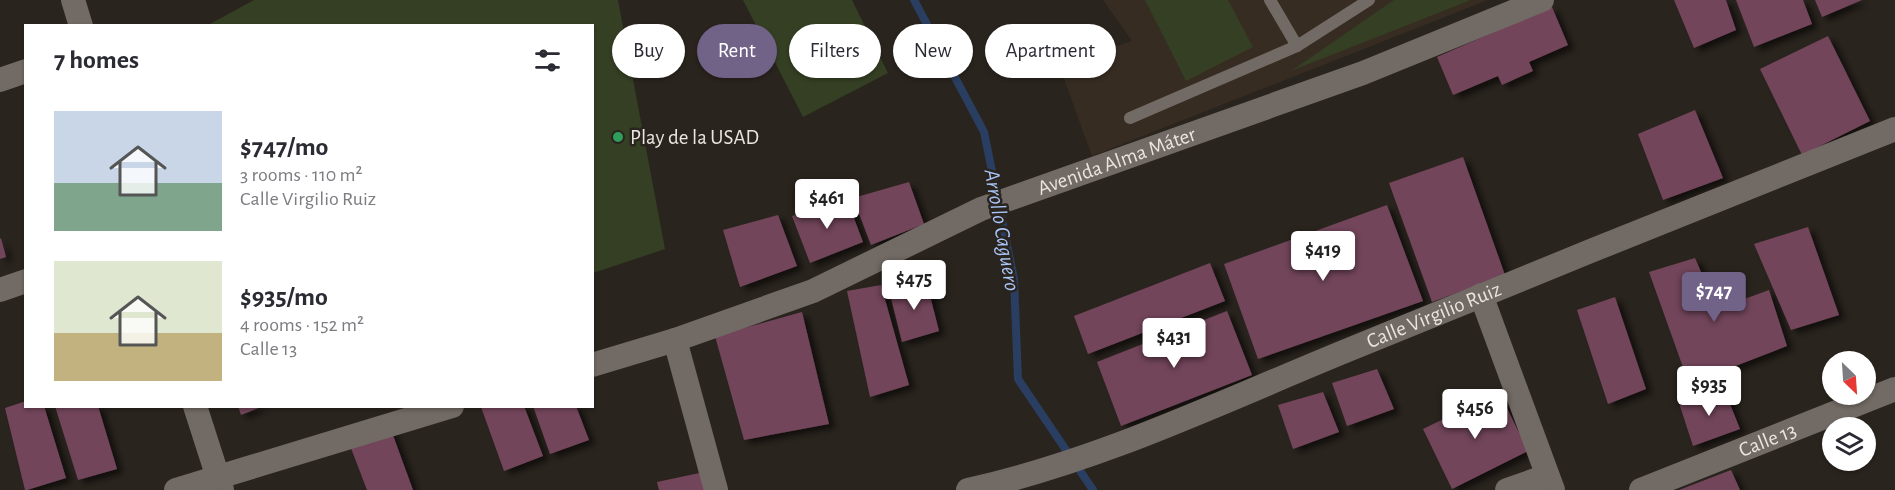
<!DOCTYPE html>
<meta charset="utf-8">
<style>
body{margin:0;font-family:"Alegreya Sans",sans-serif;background:#f7f7f7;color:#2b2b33;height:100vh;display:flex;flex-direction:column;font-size:22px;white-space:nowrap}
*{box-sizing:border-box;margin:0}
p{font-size:20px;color:#7c7c81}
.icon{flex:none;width:33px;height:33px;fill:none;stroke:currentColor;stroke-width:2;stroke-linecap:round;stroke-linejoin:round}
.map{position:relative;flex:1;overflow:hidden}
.details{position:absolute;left:24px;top:24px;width:570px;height:384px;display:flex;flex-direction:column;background:#fff;border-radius:0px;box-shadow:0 2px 4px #0004}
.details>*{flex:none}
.guide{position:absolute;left:612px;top:24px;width:570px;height:54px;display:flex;gap:12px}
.needle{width:39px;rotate:155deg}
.tools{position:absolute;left:1822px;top:351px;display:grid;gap:12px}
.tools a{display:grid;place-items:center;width:54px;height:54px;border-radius:50%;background:#fff;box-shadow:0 2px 4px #0004;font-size:30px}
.price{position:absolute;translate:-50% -51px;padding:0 14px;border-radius:6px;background:#fff;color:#222;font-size:20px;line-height:39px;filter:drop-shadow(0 2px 3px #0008)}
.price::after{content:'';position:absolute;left:50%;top:36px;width:18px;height:14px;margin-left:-9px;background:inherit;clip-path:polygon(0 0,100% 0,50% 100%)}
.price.active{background:#716288;color:#fff}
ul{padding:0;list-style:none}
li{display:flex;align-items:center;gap:18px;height:150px;padding:0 30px}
li span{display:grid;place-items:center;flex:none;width:168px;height:120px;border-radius:0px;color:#555}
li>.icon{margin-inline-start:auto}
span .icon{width:72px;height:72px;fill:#fffc;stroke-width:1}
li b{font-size:26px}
h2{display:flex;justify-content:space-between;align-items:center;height:72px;padding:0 30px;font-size:26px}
.tag{padding:0 21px;border-radius:27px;background:#fff;box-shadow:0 2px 4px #0004;font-size:21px;line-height:54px}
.tag.active{background:#716288;color:#fff}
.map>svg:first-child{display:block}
.built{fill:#372c22}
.green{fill:#343f23}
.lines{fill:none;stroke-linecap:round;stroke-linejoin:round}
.stream{stroke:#2a3e62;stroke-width:8}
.building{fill:#72455a;filter:url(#shadow)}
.service{stroke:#726a64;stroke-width:12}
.minor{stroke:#726a64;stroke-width:24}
.leisure-dot{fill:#2e9e5b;stroke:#2a241e;stroke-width:2}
.labels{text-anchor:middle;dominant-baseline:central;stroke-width:5;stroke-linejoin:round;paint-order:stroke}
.poi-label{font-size:21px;fill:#e9e5e1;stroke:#2a241e;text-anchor:start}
.street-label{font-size:21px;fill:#e9e5e1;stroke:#2a241e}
.water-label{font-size:22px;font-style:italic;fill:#a9c5f8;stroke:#2a241e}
</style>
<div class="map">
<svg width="1895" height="490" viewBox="0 0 1895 490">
<defs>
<filter id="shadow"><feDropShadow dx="6" dy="4" stdDeviation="3" flood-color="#0009"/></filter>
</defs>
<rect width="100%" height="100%" fill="#2a241e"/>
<path class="built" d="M1103,0h385l-396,156 -33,-91 73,-24z"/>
<g class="green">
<path d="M254,0h364l47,249 -72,24 -1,-247 -384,-1z"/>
<path d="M743,0h109l36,73 -85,44z"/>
<path d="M1145,0h83l25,47 -67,34z"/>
<path d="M1394,0h77l-180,71z"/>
</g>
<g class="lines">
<path class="stream" d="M914,0l70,132 30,147 4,100 75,111"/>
</g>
<g class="building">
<path d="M1674,0h52l10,30 -42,18z"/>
<path d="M1736,0h67l9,24 -58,23z"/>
<path d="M1815,0h47l-40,17z"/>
<path d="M1552,7l16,38 -39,17 4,9 -31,14 -4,-9 -45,19 -16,-38z"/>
<path d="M1828,36l42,85 -68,34 -42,-86z"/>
<path d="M1695,110l28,68 -60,22 -25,-66z"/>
<path d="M1463,157l42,118 -73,27 -43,-119z"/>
<path d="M909,182l15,42 -53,21 -18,-47z"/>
<path d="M847,200l16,42 -53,21 -18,-47z"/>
<path d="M1387,205l36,96 -165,58 -34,-95z"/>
<path d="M778,215l19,51 -57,21 -17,-57z"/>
<path d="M1808,227l31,88 -48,15 -37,-86z"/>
<path d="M1,238l5,19 -6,2v-20z"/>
<path d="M1695,258l22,51 52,-19 18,56 -98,38 -40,-112z"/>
<path d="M1210,263l15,38 -137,53 -14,-38z"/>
<path d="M926,280l13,51 -37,11 -13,-52z"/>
<path d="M881,285l28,100 -39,12 -23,-106z"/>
<path d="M1615,297l31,92 -38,15 -31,-94z"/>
<path d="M1227,311l25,64 -131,51 -24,-64z"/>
<path d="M802,312l27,112 -85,16 -29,-104z"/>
<path d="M1377,369l17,40 -47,17 -15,-43z"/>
<path d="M1724,389l16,40 -47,17 -14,-43z"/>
<path d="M1323,392l16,40 -46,17 -15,-44z"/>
<path d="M1499,392l29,59 -76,38 -29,-60z"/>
<path d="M26,401v5h18l22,72 -39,12h-2l-20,-82z"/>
<path d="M55,406h43l19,63 -39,11z"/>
<path d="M238,406h23v1l-20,8z"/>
<path d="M482,406h42l19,50 -39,15 -23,-64z"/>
<path d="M533,406h43l13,34 -39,14z"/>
<path d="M390,427l23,63h-46l-18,-47z"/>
<path d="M1731,470l9,20h-61z"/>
<path d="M704,472l5,18h-50l-2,-8z"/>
</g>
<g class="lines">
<g class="service">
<path d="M1270,0l27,46"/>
<path d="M1130,118l167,-72 72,-46"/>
</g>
<g class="minor">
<path d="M73,0l8,26"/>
<path d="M0,80l26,-9"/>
<path d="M0,290l26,-9"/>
<path d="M1481,295l72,195"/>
<path d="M675,340l41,150"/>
<path id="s1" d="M592,365l83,-25 138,-49 168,-82 382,-136 179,-73"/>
<path d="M195,406l27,84"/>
<path d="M176,490l276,-84"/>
<path id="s2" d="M968,490c132,-29 255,-89 380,-140 182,-75 364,-148 547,-221"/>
<path d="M1507,490l40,-14"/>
<path id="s3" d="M1641,490l254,-101"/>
</g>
</g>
<circle class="leisure-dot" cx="618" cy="137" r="6"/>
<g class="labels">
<g class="poi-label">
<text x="630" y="137">Play de la USAD</text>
</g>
<g class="street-label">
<text stroke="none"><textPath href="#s1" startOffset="564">Avenida Alma Máter</textPath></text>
<text stroke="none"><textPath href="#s2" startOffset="498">Calle Virgilio Ruiz</textPath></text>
<text stroke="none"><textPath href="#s3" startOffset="136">Calle 13</textPath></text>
</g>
<g class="water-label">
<text transform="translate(1002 230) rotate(80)">Arrollo Caguero</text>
</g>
</g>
</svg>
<div class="tools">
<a><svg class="needle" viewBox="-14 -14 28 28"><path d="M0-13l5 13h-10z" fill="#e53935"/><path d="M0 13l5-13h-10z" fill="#7c7c81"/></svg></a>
<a><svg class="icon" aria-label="layers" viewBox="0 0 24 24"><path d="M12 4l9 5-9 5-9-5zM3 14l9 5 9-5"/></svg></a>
</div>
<b class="price" style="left:827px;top:230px">$461</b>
<b class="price" style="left:1323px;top:282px">$419</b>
<b class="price" style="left:914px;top:311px">$475</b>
<b class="price active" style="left:1714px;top:323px">$747</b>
<b class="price" style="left:1174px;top:369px">$431</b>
<b class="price" style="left:1709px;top:417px">$935</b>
<b class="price" style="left:1475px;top:440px">$456</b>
<div class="guide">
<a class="tag">Buy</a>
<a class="tag active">Rent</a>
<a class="tag">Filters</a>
<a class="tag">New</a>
<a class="tag">Apartment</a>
</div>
<section class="details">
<h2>7 homes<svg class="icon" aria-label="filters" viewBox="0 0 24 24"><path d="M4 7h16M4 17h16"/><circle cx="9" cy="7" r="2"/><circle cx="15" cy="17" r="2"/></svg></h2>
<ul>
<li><span style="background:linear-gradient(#c9d6e8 60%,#7fa58c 0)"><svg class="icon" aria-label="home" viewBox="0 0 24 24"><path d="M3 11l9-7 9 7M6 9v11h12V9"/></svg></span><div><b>$747/mo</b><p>3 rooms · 110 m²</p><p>Calle Virgilio Ruiz</p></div></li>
<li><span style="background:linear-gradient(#dfe7d0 60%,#c2b280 0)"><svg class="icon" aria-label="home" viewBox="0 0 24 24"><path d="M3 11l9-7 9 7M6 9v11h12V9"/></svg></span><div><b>$935/mo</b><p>4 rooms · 152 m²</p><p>Calle 13</p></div></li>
</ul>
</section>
</div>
